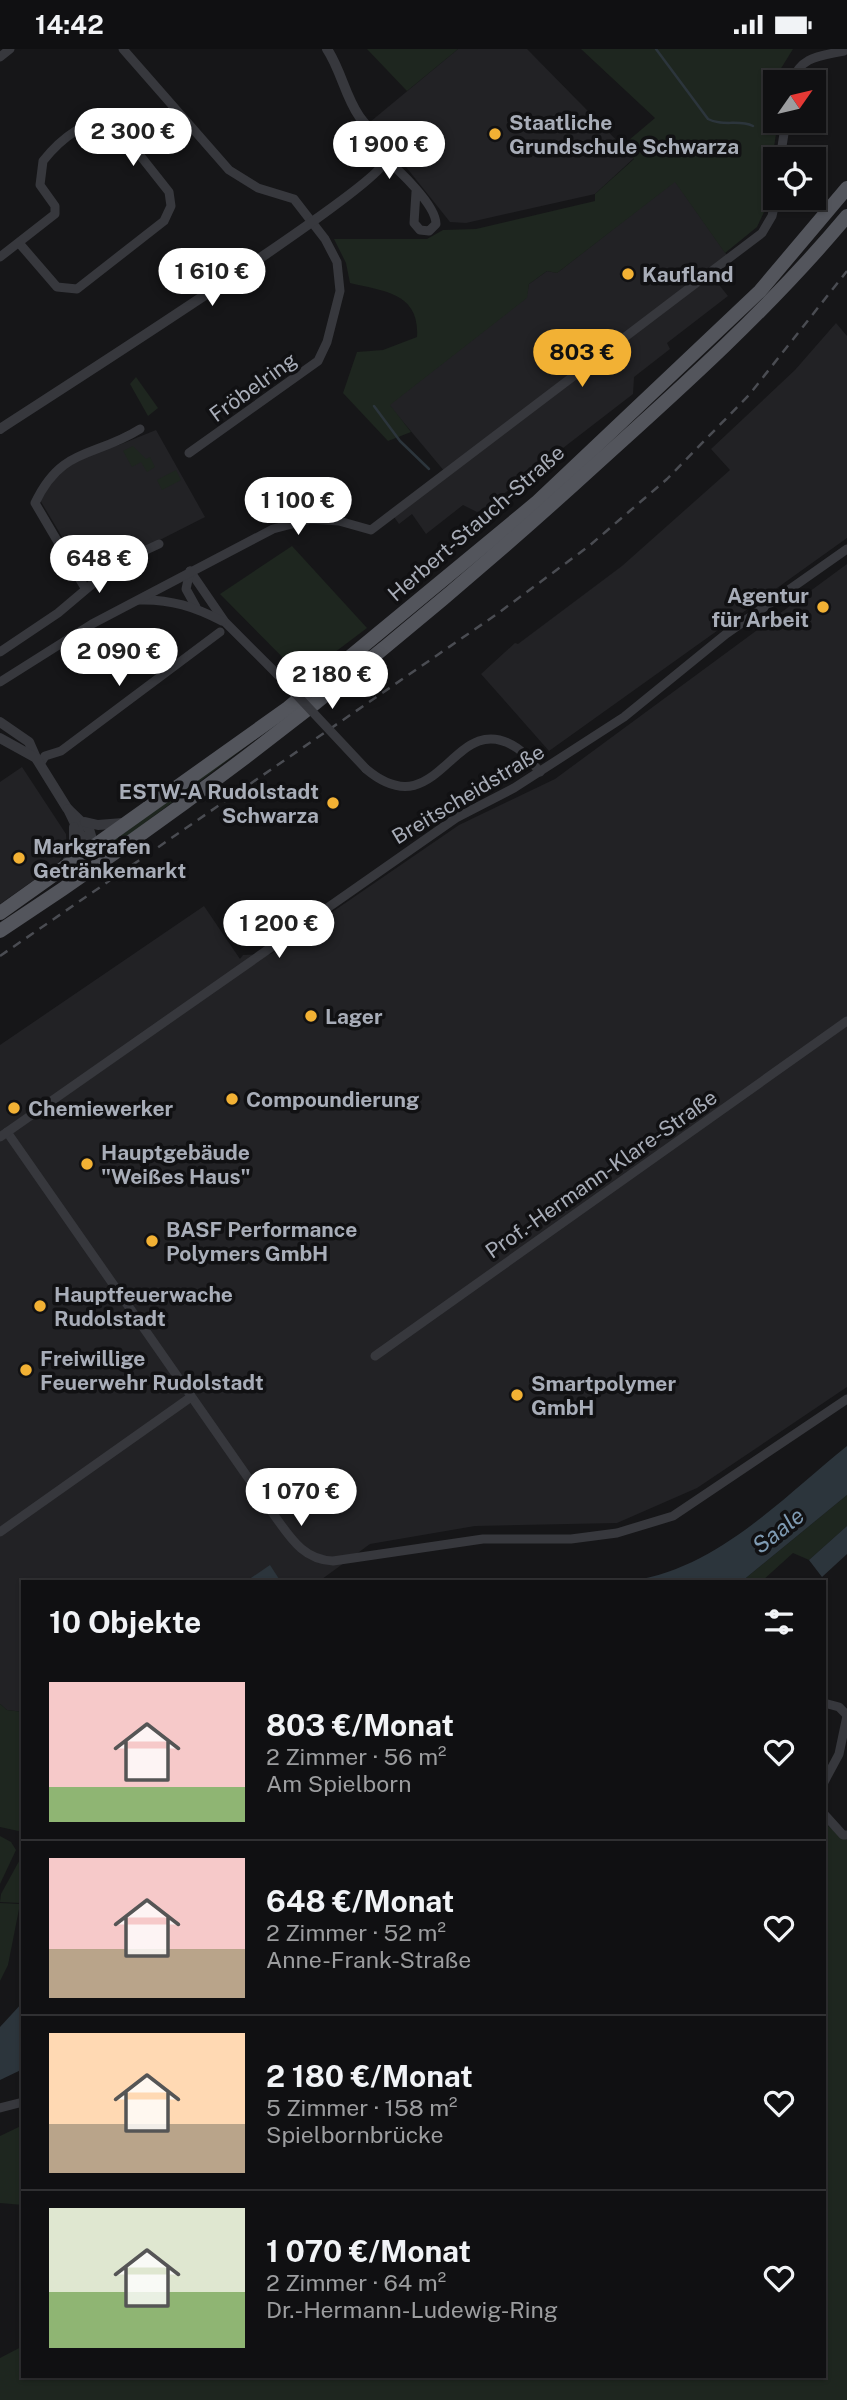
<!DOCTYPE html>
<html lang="de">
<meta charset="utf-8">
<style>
body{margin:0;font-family:"Public Sans",sans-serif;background:#1e1e20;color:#f1f3f6;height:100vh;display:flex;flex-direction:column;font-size:26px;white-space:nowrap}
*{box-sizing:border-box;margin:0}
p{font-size:23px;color:#9c9d9f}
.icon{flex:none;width:38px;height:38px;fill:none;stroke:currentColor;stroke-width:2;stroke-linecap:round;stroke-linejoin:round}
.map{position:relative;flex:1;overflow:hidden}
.drawer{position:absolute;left:21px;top:1531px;width:805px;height:798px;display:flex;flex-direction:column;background:#101012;border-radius:0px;box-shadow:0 2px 5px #0004,0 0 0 2px #303032}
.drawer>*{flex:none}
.needle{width:46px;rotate:56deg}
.tools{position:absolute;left:763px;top:21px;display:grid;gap:14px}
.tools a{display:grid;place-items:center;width:63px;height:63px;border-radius:0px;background:#101012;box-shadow:0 2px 5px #0004,0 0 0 2px #303032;font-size:35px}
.price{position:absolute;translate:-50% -60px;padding:0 16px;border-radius:24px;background:#fff;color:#222;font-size:23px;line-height:46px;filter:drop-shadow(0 2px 4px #0008)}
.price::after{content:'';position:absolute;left:50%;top:42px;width:21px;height:16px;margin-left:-10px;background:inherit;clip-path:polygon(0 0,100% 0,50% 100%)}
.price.on{background:#f2b134;color:#111}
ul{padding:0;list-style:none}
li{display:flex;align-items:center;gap:21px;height:175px;padding:0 28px}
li+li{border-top:2px solid #303032}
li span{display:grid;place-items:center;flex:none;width:196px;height:140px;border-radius:0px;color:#555}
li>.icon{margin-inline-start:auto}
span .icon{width:84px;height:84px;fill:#fffc;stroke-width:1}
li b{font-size:30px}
h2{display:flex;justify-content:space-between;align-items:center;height:84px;padding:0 28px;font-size:30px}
.status{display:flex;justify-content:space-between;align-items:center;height:49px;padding:0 35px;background:#101012;direction:ltr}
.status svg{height:19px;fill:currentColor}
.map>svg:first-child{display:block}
.built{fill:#222225}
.green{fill:#1e261f}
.water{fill:#2c353c}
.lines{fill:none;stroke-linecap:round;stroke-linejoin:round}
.stream{stroke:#2c353c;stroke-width:2.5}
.minor{stroke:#37383d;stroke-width:9}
.tertiary{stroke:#37383d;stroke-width:10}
.primary{stroke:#53555c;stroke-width:14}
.rail{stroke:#4a4c52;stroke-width:2.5;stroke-dasharray:9 7;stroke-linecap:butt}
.minor-bridge{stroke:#37383d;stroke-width:9}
.poi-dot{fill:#f2b134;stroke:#111113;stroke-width:2.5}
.labels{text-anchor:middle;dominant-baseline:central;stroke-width:7;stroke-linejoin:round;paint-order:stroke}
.poi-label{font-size:21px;font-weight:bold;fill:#a8adb8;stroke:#111113;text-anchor:start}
.street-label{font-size:21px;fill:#a8adb8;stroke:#111113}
.water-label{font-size:23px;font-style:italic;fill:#7f9bb3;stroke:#111113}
</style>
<div class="status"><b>14:42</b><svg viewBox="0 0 49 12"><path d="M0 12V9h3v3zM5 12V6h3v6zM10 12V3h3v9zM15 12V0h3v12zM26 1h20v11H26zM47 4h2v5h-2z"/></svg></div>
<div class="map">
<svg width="847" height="2351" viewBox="0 0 847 2351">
<rect width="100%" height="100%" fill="#161618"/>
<g class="built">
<path d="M458,0h69l107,109 -39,36 -129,29 -16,-1 -80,-100z"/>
<path d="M675,132l56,80 -19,15 16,20 -61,47 3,6 -36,28 -1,17 -149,115 -7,3 -14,-7 -37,29 -14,-20 -13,10 -7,-10 53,-42 -56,-67 137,-107 3,-14 18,-13 10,2z"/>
<path d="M836,274l11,13v202l-298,213 -68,-77 34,-31 3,1 104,-78 108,-96 -19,-21 84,-79z"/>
<path d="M156,381l49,87 -114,58 -12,-10 -39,-65 19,-29 47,-24 13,-2z"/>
<path d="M847,515v823l-150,101 -80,35 -142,3 -105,18 -52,38h-295v130l-16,-2 -7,-6v-659l204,-139 36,53 3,-4 28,-1 188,-129 96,-46z"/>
<path d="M22,718l44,67 1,15 -9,14 -58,41v-122z"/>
</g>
<g class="green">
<path d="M367,0h91l-51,42z"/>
<path d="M581,0h212l-13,21v12h-5v39h3l-14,91 -7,15 -32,26 -50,-71 -118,91 -10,-2 -18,13 -2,14 -137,107 21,27 -23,9 -45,-48 14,-41 26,-2 34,-13c3,-44 -33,-46 -67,-54l-4,-20 -12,-24h93l16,-9 33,-1 119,-28v-7l39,-35 -12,-13 33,-28z"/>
<path d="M136,328l22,31 -10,8 -18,-32z"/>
<path d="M133,397l13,13 4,-2 5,10 -8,5 -6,-10 -9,5 -9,-16z"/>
<path d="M176,421l5,10 -19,10 -5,-10z"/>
<path d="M292,497l75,82 -65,49 -82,-83z"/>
<path d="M298,658l-177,134 -12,3z"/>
<path d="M847,1446v31l-38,34 -16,-7 -32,29h-20z"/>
<path d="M0,1655l7,6 16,2v120l-23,-5z"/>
<path d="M824,1774l23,17v560h-847v-42l23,-12v31h801z"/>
<path d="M0,1787l11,6 5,8 -16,34z"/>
<path d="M23,1805v44l-3,5 -20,-1 1,-8z"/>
<path d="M0,1854l20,1 -12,61 -8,16z"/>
<path d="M23,2076v80l-23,-2v-67z"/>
</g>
<g class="water">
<path d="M847,1397v49l-106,87h-118c90,-9 157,-82 224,-136z"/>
<path d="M847,1477v28l-25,23 -13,-17z"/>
<path d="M270,1516l11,17h-36z"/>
<path d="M23,1953v67l-23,11v-53z"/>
</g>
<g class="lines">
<g class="stream">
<path d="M656,0l52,70c15,8 31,0 45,7"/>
<path d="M374,357l26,35 29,28"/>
</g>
<g class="minor">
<path d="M123,0l106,121 29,18 36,11 31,40 12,23 3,29 -13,51 -9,19 -129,92"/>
<path d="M0,8l10,-8"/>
<path d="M792,33c8,-26 29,-26 52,-31"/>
<path d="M384,109c15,12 52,47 52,66l-7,7 -9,-1 -6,-7 2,-31"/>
<path d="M780,110l6,-38"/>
<path d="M0,208l55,-43v-8l-15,-21 3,-24c15,-19 47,-49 73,-36l53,67 2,14 -7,15 -87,68 -20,-2 -38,-44"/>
<path d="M190,522l35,51 52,52"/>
<path d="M190,522l-4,18 10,18"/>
<path d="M85,539l-50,-85c27,-57 59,-45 105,-74"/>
<path d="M139,551c32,-1 56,7 83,21"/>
<path d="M0,603l58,-39 58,-49 43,-20"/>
<path d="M0,633l92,-58 181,-95 38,-10 28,2 32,9 391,-297 10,-17 4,-18"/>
<path d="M40,715l5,-8 16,-5 159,-119"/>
<path d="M366,720c74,62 87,-64 151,-21 9,6 16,16 23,24"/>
<path d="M7,1083l267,383c16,22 29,45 59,46l150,-22h88l46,-6 56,-17 174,-117"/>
<path d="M0,1088l456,-319 58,-30 110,-71 102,-83 121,-85"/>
<path d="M375,1307l472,-335"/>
<path d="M0,1483l191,-135"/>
<path d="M824,1654l15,4 8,8"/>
<path d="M824,1733l15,-28 8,-38"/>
<path d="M824,1765l19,21h4"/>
<path d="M0,2059l23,-6"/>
</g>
<g class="tertiary">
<path d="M0,380c47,-31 378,-241 384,-267 3,-17 -16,-33 -25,-46 -14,-20 -18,-46 -32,-67"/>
<path d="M0,673l29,20 7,16"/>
<path d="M0,689l36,20 31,50 22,21 5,17"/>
<path d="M68,760l12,25 14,12"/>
<path d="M85,773l13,3 25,-2"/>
<path d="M66,816l8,-19v-19"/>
</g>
<g class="primary">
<path d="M0,864l288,-205 248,-205 224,-212 87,-103"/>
<path d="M0,882c210,-138 408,-295 593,-464 88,-79 178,-160 254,-251"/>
</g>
<path class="rail" d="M0,907l497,-342 92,-68 78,-67 82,-84 98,-124"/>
<path class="minor-bridge" d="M277,625l89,95"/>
</g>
<g class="poi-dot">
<circle cx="495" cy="85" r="7"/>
<circle cx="628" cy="225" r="7"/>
<circle cx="823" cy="558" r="7"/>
<circle cx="333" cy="754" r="7"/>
<circle cx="19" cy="809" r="7"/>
<circle cx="311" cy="967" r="7"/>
<circle cx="232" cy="1050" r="7"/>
<circle cx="14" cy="1059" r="7"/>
<circle cx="87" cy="1115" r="7"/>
<circle cx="152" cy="1192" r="7"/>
<circle cx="40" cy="1257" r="7"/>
<circle cx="26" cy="1321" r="7"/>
<circle cx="517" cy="1346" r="7"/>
</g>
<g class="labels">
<g class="poi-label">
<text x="509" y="73">Staatliche<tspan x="509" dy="24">Grundschule Schwarza</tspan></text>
<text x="642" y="225">Kaufland</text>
<text x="809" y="546" text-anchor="end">Agentur<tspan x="809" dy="24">für Arbeit</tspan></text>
<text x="319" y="742" text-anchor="end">ESTW-A Rudolstadt<tspan x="319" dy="24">Schwarza</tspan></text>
<text x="33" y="797">Markgrafen<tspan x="33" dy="24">Getränkemarkt</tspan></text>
<text x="325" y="967">Lager</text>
<text x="246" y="1050">Compoundierung</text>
<text x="28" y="1059">Chemiewerker</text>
<text x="101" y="1103">Hauptgebäude<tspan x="101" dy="24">"Weißes Haus"</tspan></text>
<text x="166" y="1180">BASF Performance<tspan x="166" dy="24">Polymers GmbH</tspan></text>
<text x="54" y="1245">Hauptfeuerwache<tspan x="54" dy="24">Rudolstadt</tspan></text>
<text x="40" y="1309">Freiwillige<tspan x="40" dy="24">Feuerwehr Rudolstadt</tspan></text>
<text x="531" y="1334">Smartpolymer<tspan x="531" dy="24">GmbH</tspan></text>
</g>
<g class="street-label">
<text transform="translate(253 338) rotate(-36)">Fröbelring</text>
<text transform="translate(476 474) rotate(-41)">Herbert-Stauch-Straße</text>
<text transform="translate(468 745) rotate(-31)">Breitscheidstraße</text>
<text transform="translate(601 1125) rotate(-35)">Prof.-Hermann-Klare-Straße</text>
</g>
<g class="water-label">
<text transform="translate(778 1481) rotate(-38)">Saale</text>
</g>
</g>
</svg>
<div class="tools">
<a><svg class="needle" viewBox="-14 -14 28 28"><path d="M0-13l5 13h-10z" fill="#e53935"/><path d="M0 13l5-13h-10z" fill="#9c9d9f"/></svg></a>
<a><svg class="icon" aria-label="locate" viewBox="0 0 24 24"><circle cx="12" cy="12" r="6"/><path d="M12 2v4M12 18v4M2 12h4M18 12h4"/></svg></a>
</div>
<b class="price" style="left:133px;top:119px">2 300 €</b>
<b class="price" style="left:389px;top:132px">1 900 €</b>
<b class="price" style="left:212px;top:259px">1 610 €</b>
<b class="price on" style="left:582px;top:340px">803 €</b>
<b class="price" style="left:298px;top:488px">1 100 €</b>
<b class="price" style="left:99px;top:546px">648 €</b>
<b class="price" style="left:119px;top:639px">2 090 €</b>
<b class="price" style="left:332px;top:662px">2 180 €</b>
<b class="price" style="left:279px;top:911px">1 200 €</b>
<b class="price" style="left:301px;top:1479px">1 070 €</b>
<section class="drawer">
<h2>10 Objekte<svg class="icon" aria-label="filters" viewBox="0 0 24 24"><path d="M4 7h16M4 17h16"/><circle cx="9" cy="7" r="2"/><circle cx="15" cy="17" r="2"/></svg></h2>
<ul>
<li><span style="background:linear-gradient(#f6c9c9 75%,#8fb573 0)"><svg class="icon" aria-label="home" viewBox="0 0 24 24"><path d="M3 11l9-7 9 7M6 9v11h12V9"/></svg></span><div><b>803 €/Monat</b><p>2 Zimmer · 56 m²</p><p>Am Spielborn</p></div><svg class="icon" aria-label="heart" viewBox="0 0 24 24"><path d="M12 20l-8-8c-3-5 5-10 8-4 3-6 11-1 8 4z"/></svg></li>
<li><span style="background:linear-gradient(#f6c9c9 65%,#b9a48a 0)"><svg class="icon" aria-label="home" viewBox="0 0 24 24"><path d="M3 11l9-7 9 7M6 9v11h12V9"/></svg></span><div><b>648 €/Monat</b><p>2 Zimmer · 52 m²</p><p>Anne-Frank-Straße</p></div><svg class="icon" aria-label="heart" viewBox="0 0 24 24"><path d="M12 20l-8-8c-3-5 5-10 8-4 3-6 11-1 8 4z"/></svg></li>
<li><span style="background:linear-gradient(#ffd9b3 65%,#b9a48a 0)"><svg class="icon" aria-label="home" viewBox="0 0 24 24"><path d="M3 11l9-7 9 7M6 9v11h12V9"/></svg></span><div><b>2 180 €/Monat</b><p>5 Zimmer · 158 m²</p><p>Spielbornbrücke</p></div><svg class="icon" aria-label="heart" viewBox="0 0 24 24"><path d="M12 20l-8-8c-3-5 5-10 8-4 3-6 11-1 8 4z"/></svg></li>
<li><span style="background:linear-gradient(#dfe7d0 60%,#8fb573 0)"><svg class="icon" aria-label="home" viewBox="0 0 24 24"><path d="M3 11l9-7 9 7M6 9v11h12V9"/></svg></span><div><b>1 070 €/Monat</b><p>2 Zimmer · 64 m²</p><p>Dr.-Hermann-Ludewig-Ring</p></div><svg class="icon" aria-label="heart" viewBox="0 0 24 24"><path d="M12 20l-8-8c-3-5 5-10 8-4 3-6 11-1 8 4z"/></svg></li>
</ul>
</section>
</div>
